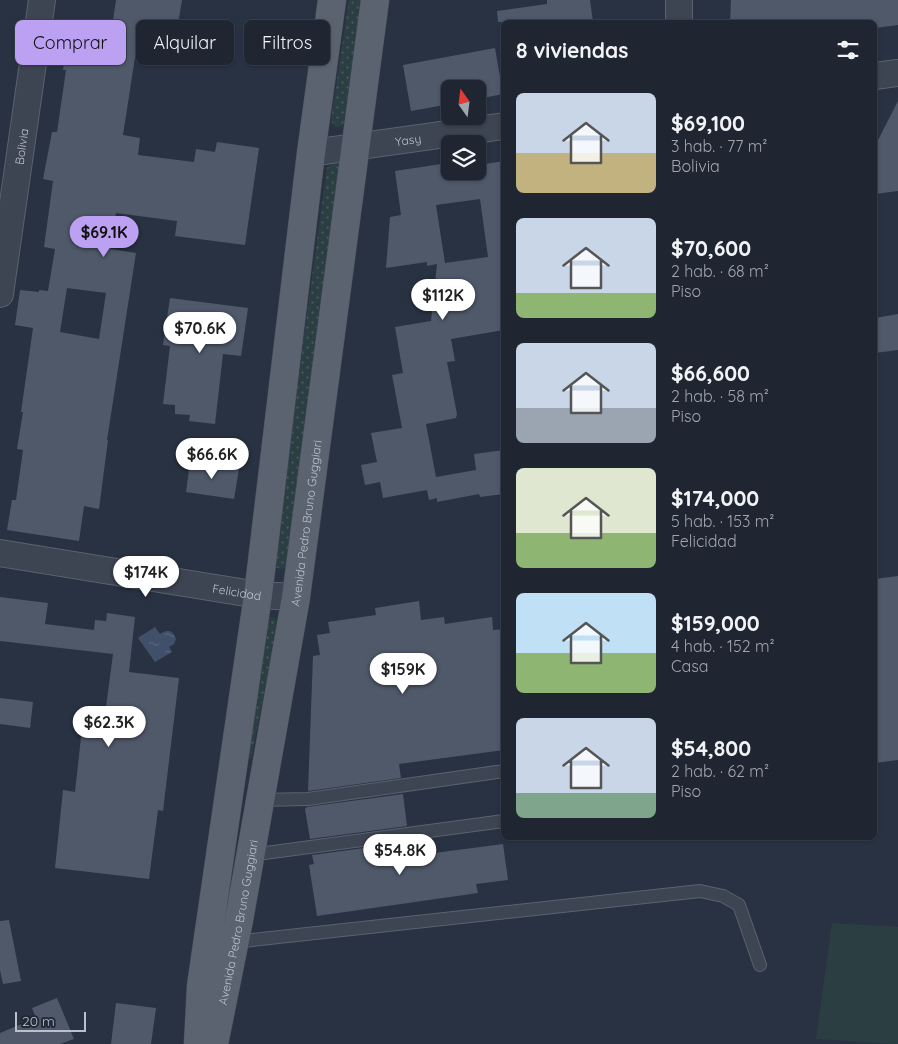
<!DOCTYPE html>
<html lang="es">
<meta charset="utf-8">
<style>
body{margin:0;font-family:Quicksand,sans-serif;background:#272e3a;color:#f1f3f6;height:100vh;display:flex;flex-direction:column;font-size:19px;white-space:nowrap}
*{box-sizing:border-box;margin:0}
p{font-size:16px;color:#a1a5ac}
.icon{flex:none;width:28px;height:28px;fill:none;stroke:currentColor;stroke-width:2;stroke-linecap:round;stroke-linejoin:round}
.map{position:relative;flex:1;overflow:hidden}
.details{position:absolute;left:501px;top:20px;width:376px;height:820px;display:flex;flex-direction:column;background:#1f2632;border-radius:8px;box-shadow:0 1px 4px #0004,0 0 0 1px #3c434d}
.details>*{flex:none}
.guide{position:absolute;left:15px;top:20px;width:411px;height:45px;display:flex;gap:10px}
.needle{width:32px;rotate:346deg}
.controls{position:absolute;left:441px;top:80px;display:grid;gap:10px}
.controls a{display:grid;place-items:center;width:45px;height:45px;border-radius:8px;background:#1f2632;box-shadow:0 1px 4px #0004,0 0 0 1px #3c434d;font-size:25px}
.scale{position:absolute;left:15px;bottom:12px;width:71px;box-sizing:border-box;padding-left:5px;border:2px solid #bac0cb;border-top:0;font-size:14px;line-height:18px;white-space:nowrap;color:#bac0cb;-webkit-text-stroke:4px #222937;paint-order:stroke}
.price{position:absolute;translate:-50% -42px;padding:0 11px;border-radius:18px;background:#fff;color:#222;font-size:16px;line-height:32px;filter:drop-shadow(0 1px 2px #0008)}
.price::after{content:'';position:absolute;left:50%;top:30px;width:15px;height:11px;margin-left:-8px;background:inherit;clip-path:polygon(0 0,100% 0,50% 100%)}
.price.active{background:#bca0f2;color:#111}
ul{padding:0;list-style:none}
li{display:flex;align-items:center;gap:15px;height:125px;padding:0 15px}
li span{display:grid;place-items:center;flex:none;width:140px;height:100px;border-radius:8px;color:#555}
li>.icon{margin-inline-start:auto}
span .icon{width:60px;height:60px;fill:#fffc;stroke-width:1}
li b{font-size:21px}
h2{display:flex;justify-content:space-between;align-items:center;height:60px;padding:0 15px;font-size:21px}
.pill{padding:0 18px;border-radius:8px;background:#1f2632;box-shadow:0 1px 4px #0004,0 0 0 1px #3c434d;font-size:18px;line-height:45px}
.pill.active{background:#bca0f2;color:#111}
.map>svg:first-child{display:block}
.grass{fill:url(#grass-dots)}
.pitch{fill:#2b3f43}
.water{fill:url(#water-ripples)}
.building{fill:#4f596a;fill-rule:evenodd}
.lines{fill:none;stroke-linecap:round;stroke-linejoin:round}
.service-casing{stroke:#5b626f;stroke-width:14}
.minor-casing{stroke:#5b626f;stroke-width:28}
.primary-casing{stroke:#474d5b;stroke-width:29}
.service{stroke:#3d4452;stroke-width:12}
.minor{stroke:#3d4452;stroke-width:26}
.primary{stroke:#5b6371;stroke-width:28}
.labels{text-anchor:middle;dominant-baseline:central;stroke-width:4;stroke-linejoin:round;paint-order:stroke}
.street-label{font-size:12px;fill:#bac0cb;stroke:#222937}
</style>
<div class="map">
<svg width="898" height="1044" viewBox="0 0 898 1044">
<defs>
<pattern id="grass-dots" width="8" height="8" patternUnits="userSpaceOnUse" patternTransform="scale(1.25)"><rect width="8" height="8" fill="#2b3f43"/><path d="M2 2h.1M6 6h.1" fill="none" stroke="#48595d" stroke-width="1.8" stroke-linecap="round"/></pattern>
<pattern id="water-ripples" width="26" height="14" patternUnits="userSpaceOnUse" patternTransform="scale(1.25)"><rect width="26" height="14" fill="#404f6a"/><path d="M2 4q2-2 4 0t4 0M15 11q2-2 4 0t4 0" fill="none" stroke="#5a677e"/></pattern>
</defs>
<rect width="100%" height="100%" fill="#293242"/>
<g class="grass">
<path d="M349,0h13l-18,122 -2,4 -7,1 -4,-7z"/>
<path d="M333,163h3l4,7 -54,395 -1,3 -4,1 -7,-2 -1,-4 54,-395z"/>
<path d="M271,617l4,1 3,5 -27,135h-4l20,-140z"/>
</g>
<path class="pitch" d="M832,923l66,4v117l-82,-5z"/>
<path class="water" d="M155,627l5,7c7,-5 13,-4 16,5l-2,5 -5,3 3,5 -17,10 -17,-24z"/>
<g class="building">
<path d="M116,0h66l-4,24 14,2 -5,32 -51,-7 -13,84 17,3 -2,17 56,7 2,-13 19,3 2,-10 42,6 -14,97 -70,-9 2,-15 -61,-8 -5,36 25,4 -29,187h1l-9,69 -15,-3 -5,35 -72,-11 5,-30h4l7,-50 -6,-1 6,-37h-2l12,-84 -18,-3 5,-35 19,2v-2l9,1 7,-42 -11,-2 9,-66 -10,-2 9,-47h5l9,-62h-3l6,-42 42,6zM67,288l39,5 -7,46 -39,-7z"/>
<path d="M547,0h43l3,22h-95l-1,-11 50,-7z"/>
<path d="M731,0h167v25l-23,3v-6h-145z"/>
<path d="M495,48l8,46 -25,5v-10h-28v15l-39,7 -8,-46z"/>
<path d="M898,101v90l-23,3v-48z"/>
<path d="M504,161v169l-53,9 4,22 -8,1 10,52 -1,4 -30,6 10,53 40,-7 -2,-16 30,-4v44l-24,3 -1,-3 -42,8v-4l-8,2 -2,-10 -44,8 -3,-16 -15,3 -4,-20 16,-3 -6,-29 31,-5 -10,-53 11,-2 -8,-46 36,-6 6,-57 -10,2v-4l-41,6 4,-51 11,-2 -6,-44 46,-7 1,8 8,-2v1h28v-6zM480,199l8,58 -50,7 7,-1 -9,-58z"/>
<path d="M170,298l78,10 -7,48 -18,-2 -8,70 -26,-3 1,-6 -15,-1v-9l-12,-1 7,-58 -7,-1z"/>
<path d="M898,314v36l-23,3v-35z"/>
<path d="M190,462l49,7 -5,30 -48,-7z"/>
<path d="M898,576v184l-23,3v-184z"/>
<path d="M0,597l48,6 -3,21 49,6 1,-10 11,1 1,-8 28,4 -6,55 50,6 -16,133 -5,-1 -9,69 -94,-11 8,-78 12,2 8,-73 21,3 9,-68 -113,-13z"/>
<path d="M419,601l2,19 23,-3 1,7 47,-7 1,13 11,-1v121l-105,14 2,14 -93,13 5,-135 7,-1 -3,-20 13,-2 -2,-11 48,-7 -1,-7z"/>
<path d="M0,698l33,4 -3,26 -30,-4z"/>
<path d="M403,794l4,32 -97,13 -5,-30 2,-2z"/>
<path d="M409,842l2,14 92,-12 5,36 -32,4 2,9 -161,23 -8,-51 5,-1 -2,-9z"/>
<path d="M9,920l12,61 -18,3 -3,-14v-49z"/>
<path d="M57,998l17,41 -14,5h-60v-11l36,-15 -4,-10z"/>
<path d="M116,1003l40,5 -5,36h-40z"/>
</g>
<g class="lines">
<g class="service-casing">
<g id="service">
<path d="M260,800l48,-1 196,-28"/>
<path d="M250,855l254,-34"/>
<path d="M234,942l466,-51 23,5 16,9 21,60"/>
</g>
</g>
<g class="minor-casing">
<g id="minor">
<path d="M679,22v-22"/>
<path d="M875,76l23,-3"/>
<path id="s1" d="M311,153l193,-27"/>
<path id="s2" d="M0,294l42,-294"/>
<path id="s3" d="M0,553l258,42 38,2"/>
</g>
</g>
<g class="primary-casing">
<g id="primary">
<path d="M198,1044l3,-58 57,-391 53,-442 21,-153"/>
<path id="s4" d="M214,1044l25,-124 57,-323 79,-597"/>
</g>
</g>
<use href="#service" class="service"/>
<use href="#minor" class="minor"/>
<use href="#primary" class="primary"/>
</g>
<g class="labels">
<g class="street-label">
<text stroke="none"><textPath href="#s1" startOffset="98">Yasy</textPath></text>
<text stroke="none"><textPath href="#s2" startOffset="149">Bolivia</textPath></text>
<text stroke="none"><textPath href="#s4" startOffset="529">Avenida Pedro Bruno Guggiari</textPath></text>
<text stroke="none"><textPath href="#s3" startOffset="240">Felicidad</textPath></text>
<text stroke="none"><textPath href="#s4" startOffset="124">Avenida Pedro Bruno Guggiari</textPath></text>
</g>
</g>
</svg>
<div class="controls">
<a><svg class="needle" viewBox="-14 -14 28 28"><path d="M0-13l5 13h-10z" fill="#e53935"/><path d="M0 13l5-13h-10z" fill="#a1a5ac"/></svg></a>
<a><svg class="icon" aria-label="layers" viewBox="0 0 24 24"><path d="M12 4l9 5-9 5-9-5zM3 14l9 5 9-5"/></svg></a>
</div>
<div class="scale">20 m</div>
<b class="price active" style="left:104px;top:258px">$69.1K</b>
<b class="price" style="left:443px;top:321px">$112K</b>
<b class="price" style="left:200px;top:354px">$70.6K</b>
<b class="price" style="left:212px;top:480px">$66.6K</b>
<b class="price" style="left:146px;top:598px">$174K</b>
<b class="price" style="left:403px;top:695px">$159K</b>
<b class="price" style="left:109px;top:748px">$62.3K</b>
<b class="price" style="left:400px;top:876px">$54.8K</b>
<div class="guide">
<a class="pill active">Comprar</a>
<a class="pill">Alquilar</a>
<a class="pill">Filtros</a>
</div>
<section class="details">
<h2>8 viviendas<svg class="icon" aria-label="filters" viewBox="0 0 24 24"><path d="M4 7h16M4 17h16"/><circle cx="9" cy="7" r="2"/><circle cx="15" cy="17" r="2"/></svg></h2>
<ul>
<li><span style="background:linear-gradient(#c9d6e8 60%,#c2b280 0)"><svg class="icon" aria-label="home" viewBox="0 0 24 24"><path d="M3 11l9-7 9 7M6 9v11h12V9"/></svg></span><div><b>$69,100</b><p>3 hab. · 77 m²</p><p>Bolivia</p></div></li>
<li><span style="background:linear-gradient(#c9d6e8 75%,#8fb573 0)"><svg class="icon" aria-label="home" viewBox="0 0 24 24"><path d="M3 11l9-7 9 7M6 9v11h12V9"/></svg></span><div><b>$70,600</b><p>2 hab. · 68 m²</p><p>Piso</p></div></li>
<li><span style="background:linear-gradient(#c9d6e8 65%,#9aa5b1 0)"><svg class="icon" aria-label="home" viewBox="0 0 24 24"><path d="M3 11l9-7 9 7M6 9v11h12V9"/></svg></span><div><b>$66,600</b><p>2 hab. · 58 m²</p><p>Piso</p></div></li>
<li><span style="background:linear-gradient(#dfe7d0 65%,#8fb573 0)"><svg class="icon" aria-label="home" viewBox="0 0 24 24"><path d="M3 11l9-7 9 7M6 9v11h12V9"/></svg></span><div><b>$174,000</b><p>5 hab. · 153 m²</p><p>Felicidad</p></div></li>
<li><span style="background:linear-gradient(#bfe0f5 60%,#8fb573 0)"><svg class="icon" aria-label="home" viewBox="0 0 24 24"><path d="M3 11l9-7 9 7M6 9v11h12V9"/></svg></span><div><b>$159,000</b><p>4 hab. · 152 m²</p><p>Casa</p></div></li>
<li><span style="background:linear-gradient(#c9d6e8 75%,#7fa58c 0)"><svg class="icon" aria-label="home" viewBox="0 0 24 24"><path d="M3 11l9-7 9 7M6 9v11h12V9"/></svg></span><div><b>$54,800</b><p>2 hab. · 62 m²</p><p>Piso</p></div></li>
</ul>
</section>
</div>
